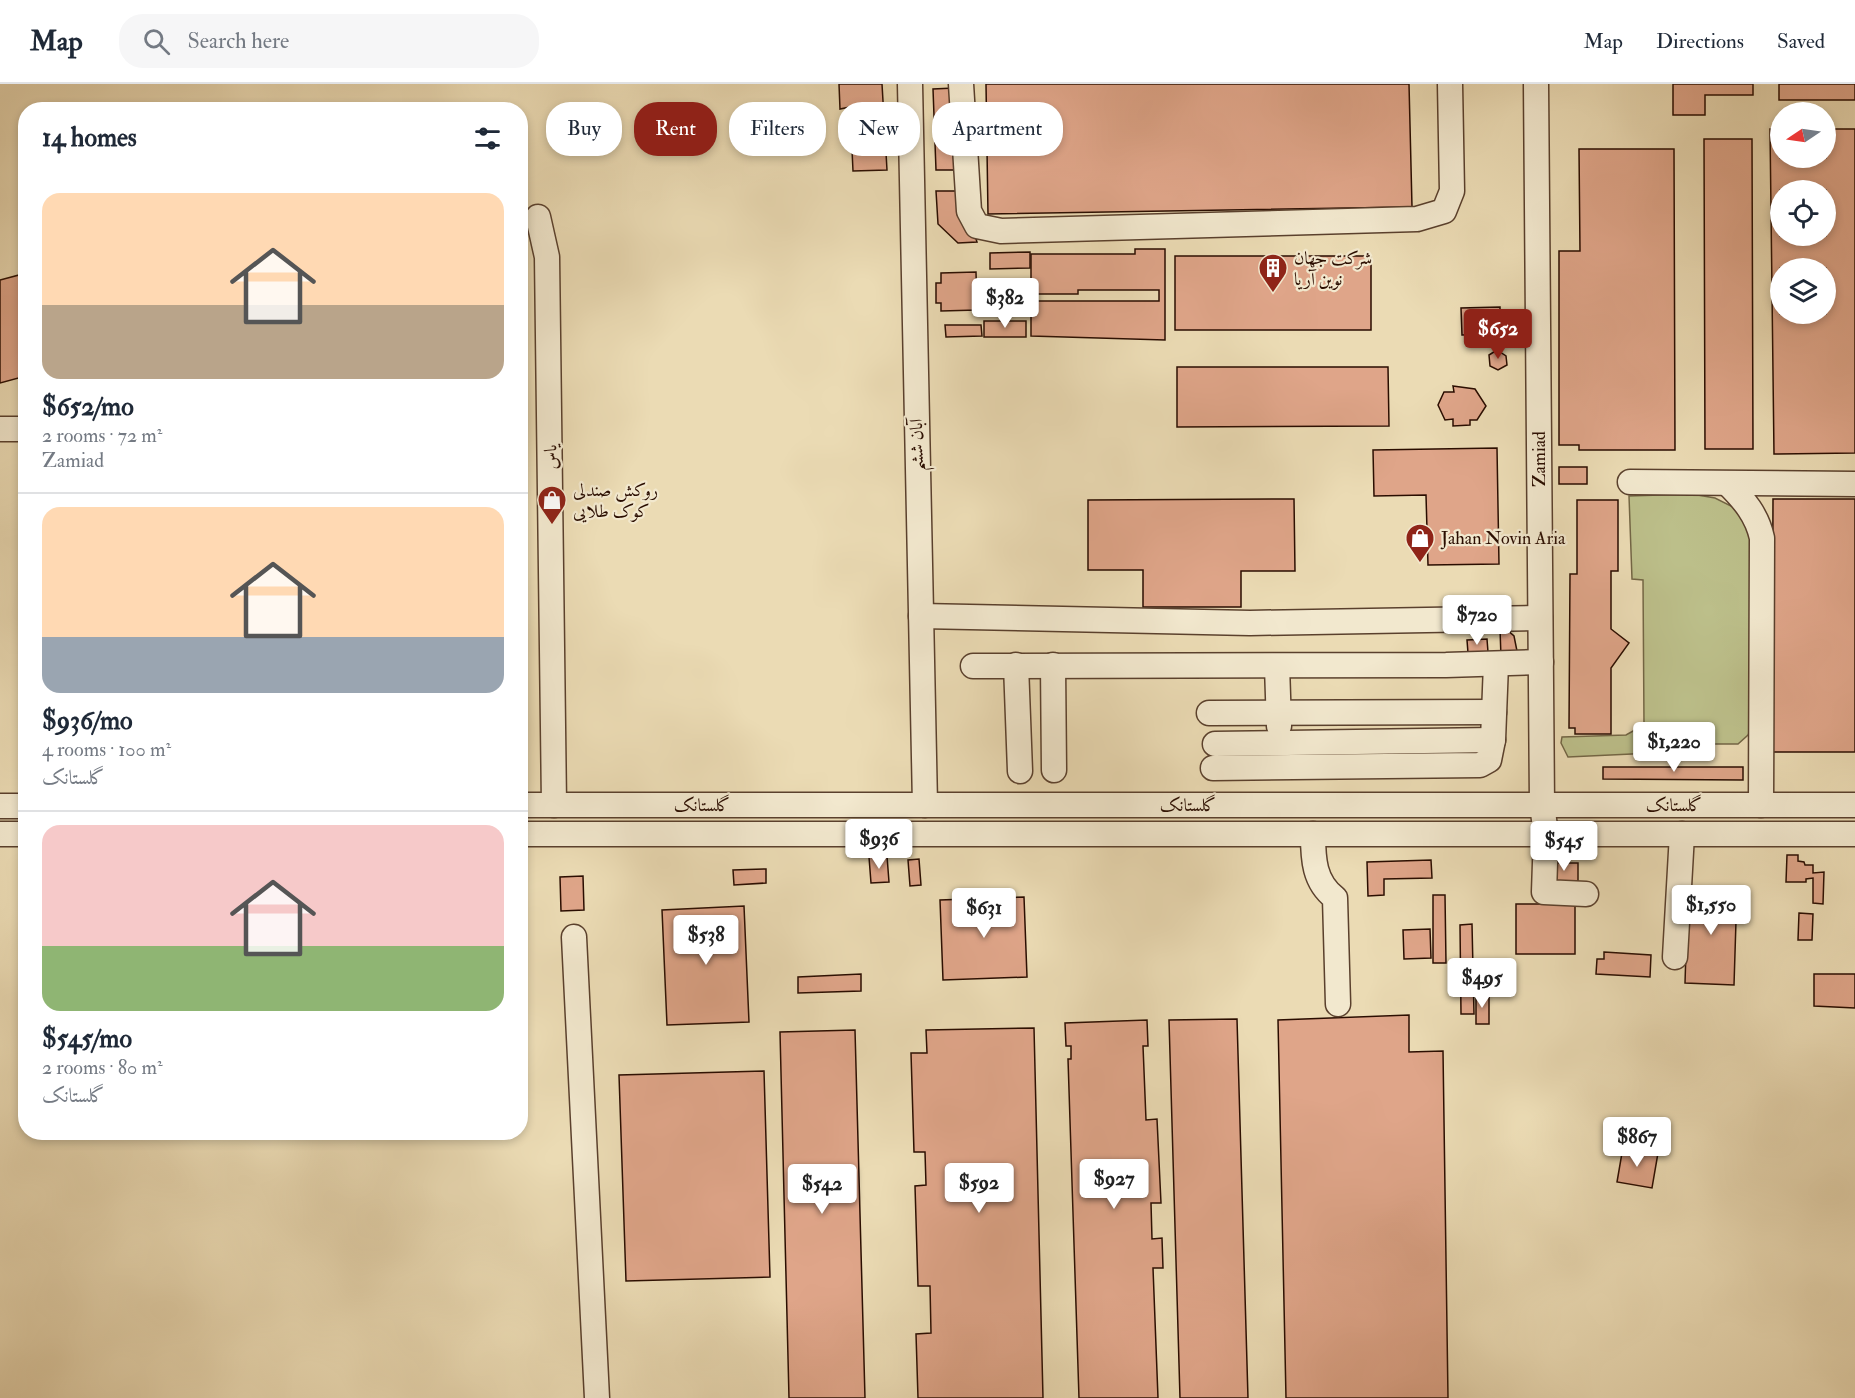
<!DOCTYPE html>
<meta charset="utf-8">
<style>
body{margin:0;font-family:"IM FELL Double Pica",Amiri,serif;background:#f6f6f7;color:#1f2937;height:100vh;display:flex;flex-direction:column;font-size:22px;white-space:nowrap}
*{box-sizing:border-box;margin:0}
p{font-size:20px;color:#747a83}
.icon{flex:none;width:33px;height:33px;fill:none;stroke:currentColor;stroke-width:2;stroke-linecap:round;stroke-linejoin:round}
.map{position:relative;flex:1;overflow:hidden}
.drawer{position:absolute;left:18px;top:18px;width:510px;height:1038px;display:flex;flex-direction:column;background:#fff;border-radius:24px;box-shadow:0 3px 9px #0003}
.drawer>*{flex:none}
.hud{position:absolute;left:546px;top:18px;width:570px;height:54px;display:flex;gap:12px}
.needle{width:39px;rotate:257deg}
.controls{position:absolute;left:1770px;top:18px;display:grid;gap:12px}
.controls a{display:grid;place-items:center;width:66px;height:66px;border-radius:50%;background:#fff;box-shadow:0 3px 9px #0003;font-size:30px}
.price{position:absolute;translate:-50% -51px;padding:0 14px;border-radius:6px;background:#fff;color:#222;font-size:20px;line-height:39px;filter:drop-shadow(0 2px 3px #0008)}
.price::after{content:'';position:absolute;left:50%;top:36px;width:18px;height:14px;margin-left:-9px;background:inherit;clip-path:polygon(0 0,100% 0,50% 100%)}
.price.selected{background:#8f2418;color:#fff}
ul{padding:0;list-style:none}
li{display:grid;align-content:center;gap:12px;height:318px;padding:0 24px}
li+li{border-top:2px solid #e0e1e3}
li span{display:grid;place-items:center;height:186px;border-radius:18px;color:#555}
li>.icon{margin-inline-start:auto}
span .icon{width:108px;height:108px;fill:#fffc;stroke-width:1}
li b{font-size:26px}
h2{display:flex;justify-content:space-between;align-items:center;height:72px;padding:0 24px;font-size:26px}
.pill{padding:0 21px;border-radius:24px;background:#fff;box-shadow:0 3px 9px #0003;font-size:21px;line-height:54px}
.pill.selected{background:#8f2418;color:#fff}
header{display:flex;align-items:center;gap:36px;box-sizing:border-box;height:84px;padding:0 30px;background:#fff;border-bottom:2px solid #e0e1e3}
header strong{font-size:28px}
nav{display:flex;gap:33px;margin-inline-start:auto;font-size:21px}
.search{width:420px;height:54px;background:#f6f6f7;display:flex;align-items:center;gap:15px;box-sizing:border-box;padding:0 21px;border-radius:24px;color:#747a83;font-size:22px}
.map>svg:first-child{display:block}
.green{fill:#bcbf8a;stroke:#736645;stroke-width:1.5}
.building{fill:#dfa589;stroke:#2a0d00;stroke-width:1.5;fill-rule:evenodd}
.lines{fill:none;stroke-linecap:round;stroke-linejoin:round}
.minor-casing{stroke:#5a402d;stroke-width:27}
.minor{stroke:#f2e8ce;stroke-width:24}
.labels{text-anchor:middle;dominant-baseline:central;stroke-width:4.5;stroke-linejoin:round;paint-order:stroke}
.poi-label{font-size:18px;fill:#2a0d00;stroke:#f2e8ce;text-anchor:start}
.street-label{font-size:18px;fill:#2a0d00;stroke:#f2e8ce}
</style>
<header>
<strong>Map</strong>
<div class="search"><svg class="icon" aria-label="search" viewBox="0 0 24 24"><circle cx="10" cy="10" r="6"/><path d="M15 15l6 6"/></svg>Search here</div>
<nav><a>Map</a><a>Directions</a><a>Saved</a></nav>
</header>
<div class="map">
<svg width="1855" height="1314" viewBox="0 0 1855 1314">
<rect width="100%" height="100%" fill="#ebdbb4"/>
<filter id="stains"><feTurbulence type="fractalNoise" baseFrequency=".00333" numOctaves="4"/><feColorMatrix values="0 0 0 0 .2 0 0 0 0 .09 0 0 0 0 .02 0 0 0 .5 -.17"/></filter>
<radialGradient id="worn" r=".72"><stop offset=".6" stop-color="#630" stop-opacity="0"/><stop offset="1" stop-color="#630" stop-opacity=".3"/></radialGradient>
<path class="green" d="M1692,410l23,4 20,10 19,29 1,183 -7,15 -10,9h-64v8l-106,5 -7,-14 1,-6 64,-2 18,-10 -1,-145 -11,-1 -3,-83z"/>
<g class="building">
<path d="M839,0h43l5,86 -34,1 -3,-64 -10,2z"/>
<path d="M986,0h423l3,123 -424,7z"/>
<path d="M1673,0h80v11h-48v20h-32z"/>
<rect x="1779" y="0" width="76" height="16"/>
<path d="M954,4l3,82h-21l-3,-81z"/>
<path d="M1770,45h10v29h46v-29h29v324l-81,1zM1780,106h46v46h-46zM1780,184h46v46h-46z"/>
<path d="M1704,55h48l1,310h-48z"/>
<path d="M1579,65h95l1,301h-96v-5h-20v-194h21z"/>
<path d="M936,107h25l16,51 -19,1 -20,-19z"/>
<path d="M1135,165h30v91l-134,-4v-35h128v-11h-81v4h-44v-3h-3v-37h104z"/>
<path d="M1030,168v16l-40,1v-16z"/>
<rect x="1175" y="172" width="196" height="74"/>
<path d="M976,188l1,38 -36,1v-8h-5v-20h5v-10z"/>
<path d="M19,191l7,24v77l-26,7v-103z"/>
<path d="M1500,223v27l-38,1 -1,-27z"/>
<rect x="984" y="237" width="42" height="16"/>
<path d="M945,241h36l1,11 -36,1z"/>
<path d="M1497,266l9,6 1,9 -9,5 -8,-4 -1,-11z"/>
<path d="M1177,283h211l1,59 -212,1z"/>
<path d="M1453,302l22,3 11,17 -9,14h-7v5l-17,1v-7l-8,1 -7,-15 6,-13h10z"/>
<path d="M1497,364l2,116 -71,1 -2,-70 -52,1 -1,-46z"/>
<rect x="1559" y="383" width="28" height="17"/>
<path d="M1294,415l1,72h-54v36h-98v-37h-55v-70z"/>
<path d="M1773,415h82v253h-83z"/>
<path d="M1577,416h41v71h-7v58l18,14 -18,25v66h-36v-6h-6l1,-154h7z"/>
<path d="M1500,545h6l8,7 4,20 -17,1z"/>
<path d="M1487,555l1,13 -20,1 -1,-13z"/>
<path d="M1603,683h140v13l-140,-1z"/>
<path d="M1787,771h11v6l6,1 1,3h8v8l11,-1 -1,32 -10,-1v-25l-7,1v3h-20z"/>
<path d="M887,772l2,26 -18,1 -2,-26z"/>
<path d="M919,775l2,26 -11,1 -2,-26z"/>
<path d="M1431,776l1,18 -48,1v16l-16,1 -1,-34z"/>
<path d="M1550,779h28v18l-28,1z"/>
<path d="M766,785v14l-32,2 -1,-15z"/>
<path d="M583,792l1,34 -23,1 -1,-34z"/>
<path d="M1688,804l49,1 -3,96 -49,-2z"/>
<path d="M1433,811h12l1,68h-13z"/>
<path d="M1024,813l3,80 -84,3 -3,-80z"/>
<rect x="1516" y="820" width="59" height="50"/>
<path d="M744,822l5,116 -82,3 -5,-115z"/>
<path d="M1799,829l14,1 -1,26h-14z"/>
<path d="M1472,840l2,90h-13l-1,-89z"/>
<path d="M1430,845l1,29 -27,1 -1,-29z"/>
<path d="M1604,868l47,3 -1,22 -54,-3 1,-15h7z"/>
<path d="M1477,879h14l-1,21h-14z"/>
<path d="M861,890v17l-63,2v-16z"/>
<path d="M1814,890h41v34l-41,-2z"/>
<path d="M1476,909l13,1v30h-13z"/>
<path d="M1409,931v37l34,-1 5,347h-162l-8,-378z"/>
<path d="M1237,935l11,379h-68l-11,-378z"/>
<path d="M1147,936l1,26h-5l3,74 11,-1 4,84h-10l1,36 10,-1 1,30h-10l5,130h-79l-11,-339h3v-13h-5l-1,-23z"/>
<path d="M1034,944l9,370h-125l-2,-64 15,-1 -1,-47h-12l-3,-100 11,-1 -1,-33h-11l-3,-99h16l-1,-23z"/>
<path d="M855,946l10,368h-76l-9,-366z"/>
<path d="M764,987l6,206 -144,4 -7,-206z"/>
<path d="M1623,1063l35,6 -6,35 -35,-6z"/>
</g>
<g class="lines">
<g class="minor-casing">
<g id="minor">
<path d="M910,0l15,721"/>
<path d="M961,0l8,127 8,15 24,5 416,-12 27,-8 8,-20 -2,-107"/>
<path d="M1536,0l6,721 4,29 -2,58 42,2"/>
<path d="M538,133l9,40 7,548"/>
<path d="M0,345h26"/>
<path d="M1630,398l225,2"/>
<path d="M1728,400c16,16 29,31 34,54l-1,267"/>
<path d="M921,532l329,7 290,-5"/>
<path d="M1016,581l4,106"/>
<path d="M1053,581l1,105"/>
<path d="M973,582l473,-1 95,-3"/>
<path d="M1277,582l2,60"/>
<path d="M1209,629l285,-1"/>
<path d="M1215,660l278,-4"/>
<path d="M1213,684l267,-3 9,-5 4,-20 3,-76"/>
<path d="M520,721h1335"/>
<path d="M0,722h26"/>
<path d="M0,750h26"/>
<path d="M520,750h1335"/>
<path d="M1313,750c0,25 1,48 22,64l3,106"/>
<path d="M574,853l23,461"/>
<path d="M1675,873l7,-123"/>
</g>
</g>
<use href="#minor" class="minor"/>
</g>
<defs>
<g id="building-pin" transform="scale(1.5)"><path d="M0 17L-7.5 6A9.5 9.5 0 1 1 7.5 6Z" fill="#8f2418" stroke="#f2e8ce"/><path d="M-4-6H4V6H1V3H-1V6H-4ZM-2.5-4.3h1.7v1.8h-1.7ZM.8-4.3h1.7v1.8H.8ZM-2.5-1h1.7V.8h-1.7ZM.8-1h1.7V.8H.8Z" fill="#fff"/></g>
<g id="shop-pin" transform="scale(1.5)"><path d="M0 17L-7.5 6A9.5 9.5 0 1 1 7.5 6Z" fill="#8f2418" stroke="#f2e8ce"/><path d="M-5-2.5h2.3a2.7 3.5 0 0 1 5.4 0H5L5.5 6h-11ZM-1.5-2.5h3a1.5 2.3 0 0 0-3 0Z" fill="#fff"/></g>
</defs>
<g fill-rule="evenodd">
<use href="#building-pin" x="1273" y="184"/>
<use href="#shop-pin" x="552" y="416"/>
<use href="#shop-pin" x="1420" y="454"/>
</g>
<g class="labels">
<g class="poi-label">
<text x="1294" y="174">شرکت جهان<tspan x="1294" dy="21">نوین آریا</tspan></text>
<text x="573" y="406">روکش صندلی<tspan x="573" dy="21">کوک طلایی</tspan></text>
<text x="1441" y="454">Jahan Novin Aria</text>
</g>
<g class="street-label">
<text transform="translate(917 361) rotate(-91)">آبان ششم</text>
<text transform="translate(551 373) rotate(-91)">یاس</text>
<text transform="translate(1539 375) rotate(-90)">Zamiad</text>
<text x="702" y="721">گلستانک</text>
<text x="1188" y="721">گلستانک</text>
<text x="1674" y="721">گلستانک</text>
</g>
</g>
<rect width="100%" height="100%" filter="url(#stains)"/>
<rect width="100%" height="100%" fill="url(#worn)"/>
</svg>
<div class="controls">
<a><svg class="needle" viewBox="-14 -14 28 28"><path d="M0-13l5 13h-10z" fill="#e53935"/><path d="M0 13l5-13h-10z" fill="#747a83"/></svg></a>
<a><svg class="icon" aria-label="locate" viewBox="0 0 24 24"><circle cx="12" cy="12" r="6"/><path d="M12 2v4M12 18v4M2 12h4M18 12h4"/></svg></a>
<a><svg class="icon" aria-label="layers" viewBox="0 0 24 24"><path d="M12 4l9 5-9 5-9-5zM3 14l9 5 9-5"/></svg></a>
</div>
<b class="price" style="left:1005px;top:245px">$382</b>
<b class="price selected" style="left:1498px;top:276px">$652</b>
<b class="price" style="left:1477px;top:562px">$720</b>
<b class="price" style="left:1674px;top:689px">$1,220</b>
<b class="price" style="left:879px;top:786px">$936</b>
<b class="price" style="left:1564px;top:788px">$545</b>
<b class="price" style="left:1711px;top:852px">$1,550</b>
<b class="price" style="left:984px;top:855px">$631</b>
<b class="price" style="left:706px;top:882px">$538</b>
<b class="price" style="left:1482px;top:925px">$495</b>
<b class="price" style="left:1637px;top:1084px">$867</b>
<b class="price" style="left:1114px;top:1126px">$927</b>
<b class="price" style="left:979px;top:1130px">$592</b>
<b class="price" style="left:822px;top:1131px">$542</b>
<div class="hud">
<a class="pill">Buy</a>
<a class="pill selected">Rent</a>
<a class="pill">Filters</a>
<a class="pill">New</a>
<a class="pill">Apartment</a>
</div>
<section class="drawer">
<h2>14 homes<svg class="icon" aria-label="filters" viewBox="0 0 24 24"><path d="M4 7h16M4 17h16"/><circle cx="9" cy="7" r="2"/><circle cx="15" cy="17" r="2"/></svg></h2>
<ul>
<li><span style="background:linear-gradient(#ffd9b3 60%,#b9a48a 0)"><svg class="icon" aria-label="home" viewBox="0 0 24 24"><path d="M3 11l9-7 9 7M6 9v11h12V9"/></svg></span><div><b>$652/mo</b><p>2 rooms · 72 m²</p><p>Zamiad</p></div></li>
<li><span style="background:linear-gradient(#ffd9b3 70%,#9aa5b1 0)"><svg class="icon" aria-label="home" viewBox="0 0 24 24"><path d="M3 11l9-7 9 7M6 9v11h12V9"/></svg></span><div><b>$936/mo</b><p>4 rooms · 100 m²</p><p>گلستانک</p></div></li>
<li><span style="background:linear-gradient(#f6c9c9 65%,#8fb573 0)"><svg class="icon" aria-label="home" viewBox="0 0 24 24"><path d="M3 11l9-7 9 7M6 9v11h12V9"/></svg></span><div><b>$545/mo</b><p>2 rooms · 80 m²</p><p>گلستانک</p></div></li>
</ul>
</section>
</div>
